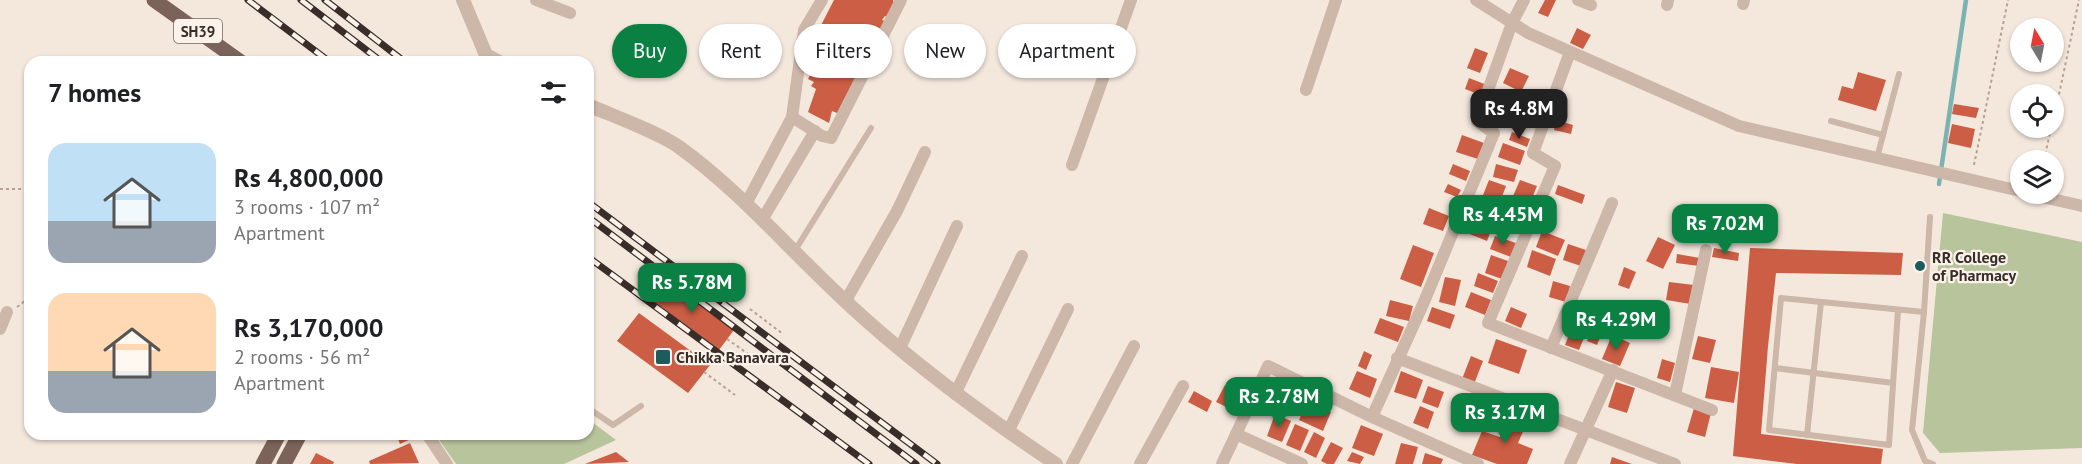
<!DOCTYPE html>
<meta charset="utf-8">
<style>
body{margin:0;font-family:"PT Sans",sans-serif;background:#f6f6f6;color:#202124;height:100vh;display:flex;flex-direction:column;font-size:22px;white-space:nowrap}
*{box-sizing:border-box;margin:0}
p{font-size:20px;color:#757577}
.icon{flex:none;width:33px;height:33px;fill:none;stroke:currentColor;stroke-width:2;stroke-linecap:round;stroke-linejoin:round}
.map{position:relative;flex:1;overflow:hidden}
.details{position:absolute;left:24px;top:56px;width:570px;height:384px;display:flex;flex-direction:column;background:#fff;border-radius:18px;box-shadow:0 2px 4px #0004}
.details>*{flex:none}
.top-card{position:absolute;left:612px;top:24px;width:570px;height:54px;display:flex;gap:12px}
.needle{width:39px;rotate:350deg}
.controls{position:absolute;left:2010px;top:18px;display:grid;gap:12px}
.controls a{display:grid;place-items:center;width:54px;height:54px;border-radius:50%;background:#fff;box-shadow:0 2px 4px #0004;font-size:30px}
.price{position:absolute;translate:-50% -51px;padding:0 14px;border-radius:12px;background:#0b8043;color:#fff;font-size:20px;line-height:39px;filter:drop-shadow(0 2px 3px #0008)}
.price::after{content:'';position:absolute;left:50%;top:36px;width:18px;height:14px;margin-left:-9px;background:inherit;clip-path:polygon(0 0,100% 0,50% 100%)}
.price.on{background:#222;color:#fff}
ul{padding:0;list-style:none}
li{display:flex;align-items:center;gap:18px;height:150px;padding:0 24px}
li span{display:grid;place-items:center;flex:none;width:168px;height:120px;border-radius:18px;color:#555}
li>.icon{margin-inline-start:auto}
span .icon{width:72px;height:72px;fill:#fffc;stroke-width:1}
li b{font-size:26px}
h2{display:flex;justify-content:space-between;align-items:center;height:72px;padding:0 24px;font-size:26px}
.pill{padding:0 21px;border-radius:27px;background:#fff;box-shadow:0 2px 4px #0004;font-size:21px;line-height:54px}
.pill.on{background:#0b8043;color:#fff}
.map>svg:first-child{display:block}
.green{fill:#b8c49c}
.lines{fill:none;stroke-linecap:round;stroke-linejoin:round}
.stream{stroke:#7bb2b2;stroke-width:4.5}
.building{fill:#cb5e44}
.path{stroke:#b8a193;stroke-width:2;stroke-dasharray:3 3;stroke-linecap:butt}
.service{stroke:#ccb7a9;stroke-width:6}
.minor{stroke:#ccb7a9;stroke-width:12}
.tertiary{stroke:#ccb7a9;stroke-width:14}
.primary{stroke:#7c6359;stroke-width:15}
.rail-casing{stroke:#392d29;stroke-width:7}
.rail{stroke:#fbf2ea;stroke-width:4.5;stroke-dasharray:14;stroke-linecap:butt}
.poi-dot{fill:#1c5c5d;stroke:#fbf2ea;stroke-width:2}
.labels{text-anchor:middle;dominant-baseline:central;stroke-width:4.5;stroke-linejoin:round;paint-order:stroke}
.shield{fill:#fbf2ea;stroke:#736863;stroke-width:1.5}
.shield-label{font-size:15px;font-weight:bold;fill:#392d29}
.poi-label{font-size:16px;font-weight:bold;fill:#392d29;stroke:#fbf2ea;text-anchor:start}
</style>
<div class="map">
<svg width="2082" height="464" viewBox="0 0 2082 464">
<rect width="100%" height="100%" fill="#f4e8dd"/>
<g class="green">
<path d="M1943,213l139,29v206l-142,5 -17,-20z"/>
<path d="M588,419l28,21 -52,24h-108l-21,-30h153z"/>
</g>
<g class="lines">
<path class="stream" d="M1939,184l27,-184"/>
</g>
<g class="building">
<path d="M834,0h59l1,3 -7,14 -2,-1 -3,4 3,1 -48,92 -5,-2 -3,12 -21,-11 8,-23 -5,-3 3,-4 -6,-3 3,-6 -4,-2 4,-9 5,2 1,-2 -8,-5 8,-14 14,5 -17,-9z"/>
<path d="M1545,0h11l-8,17 -10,-4z"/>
<path d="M1577,28l14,7 -8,14 -13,-6z"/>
<path d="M1475,48l13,5 -8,20 -13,-5z"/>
<path d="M1510,68l19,8 -8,16 -18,-9z"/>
<path d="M1858,72l28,8 -10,31 -38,-11 4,-14 11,3z"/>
<path d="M1469,78l18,7 -4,11 -18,-7z"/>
<path d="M1530,94l17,5 -7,22 -17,-5z"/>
<path d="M1496,104l19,8 -5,14 -20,-7z"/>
<path d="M1954,104l25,4 -3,10 -24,-4z"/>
<path d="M1556,120l17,5 -2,9 -17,-4z"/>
<path d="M1952,124l23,5 -4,19 -23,-5z"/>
<path d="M1512,132l18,7 -3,8 -18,-7z"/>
<path d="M1462,135l22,8 -6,16 -22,-7z"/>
<path d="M1503,143l22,8 -5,14 -22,-8z"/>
<path d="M1453,164l17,7 -4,10 -17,-7z"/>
<path d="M1496,164l22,6 -4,12 -21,-5z"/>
<path d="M1489,180l17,6 -6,16 -17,-7z"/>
<path d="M1520,180l17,6 -7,17 -17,-7z"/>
<path d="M1448,184l13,6 -4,7 -13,-5z"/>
<path d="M1558,185l27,10 -3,9 -27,-10z"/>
<path d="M1509,201l21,6 -5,13 -20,-6z"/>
<path d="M1429,208l20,8 -6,15 -20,-7z"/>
<path d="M1473,215l21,8 -7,18 -20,-8z"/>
<path d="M1542,231l23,9 -7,16 -22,-9z"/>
<path d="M1495,236l21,7 -5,14 -21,-8z"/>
<path d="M1658,237l17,8 -12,24 -17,-8z"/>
<path d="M1568,244l18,6 -5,16 -18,-6z"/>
<path d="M1413,245l21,8 -13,34 -21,-8z"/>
<path d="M1714,248l25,5 -1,8 -26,-4z"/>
<path d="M1750,248l153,5 -2,22 -125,-2 -8,73 -7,88 122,15 -2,15h-84l-64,-8z"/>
<path d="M1532,250l24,9 -6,17 -23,-9z"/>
<path d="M1677,254l23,4 -1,8 -23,-3z"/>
<path d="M1491,255l17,6 -6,18 -17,-6z"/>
<path d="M1624,267l12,5 -7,17 -11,-4z"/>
<path d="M1478,273l20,8 -5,12 -19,-7z"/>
<path d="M1445,277l16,3 -6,26 -16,-4z"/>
<path d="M666,279l68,51 -15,20 -68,-51z"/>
<path d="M1553,281l17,5 -4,16 -17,-5z"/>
<path d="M1669,282l25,3 -3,19 -25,-4z"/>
<path d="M1471,292l20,8 -6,15 -20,-8z"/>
<path d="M1390,300l23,6 -4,15 -23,-5z"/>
<path d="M1432,307l23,8 -5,14 -23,-8z"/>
<path d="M1511,307l16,7 -6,14 -16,-7z"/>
<path d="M639,313l71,52 -22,28 -71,-52z"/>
<path d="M1380,318l24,9 -6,15 -24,-9z"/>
<path d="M1575,320l14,6 -10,24 -14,-5z"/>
<path d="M1593,329l9,4 -5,12 -10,-4z"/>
<path d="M1612,335l18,8 -10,23 -18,-7z"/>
<path d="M1698,336l18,4 -6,23 -18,-4z"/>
<path d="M1496,339l31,11 -8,24 -31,-11z"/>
<path d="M1364,351l8,4 -6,15 -8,-4z"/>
<path d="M1471,356l12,5 -9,23 -12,-5z"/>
<path d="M1662,359l13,4 -5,19 -13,-4z"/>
<path d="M1711,367l28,5 -5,31 -29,-5z"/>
<path d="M1357,371l20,8 -7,19 -21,-9z"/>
<path d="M1401,371l22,9 -7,19 -22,-7z"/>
<path d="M1271,382l12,6 -5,9 -12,-7z"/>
<path d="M1616,382l19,6 -8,25 -19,-6z"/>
<path d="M1225,385l22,11 -8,17 -23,-11z"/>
<path d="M1428,386l16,6 -6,16 -16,-6z"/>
<path d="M1194,391l18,10 -5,11 -19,-10z"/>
<path d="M1286,391l10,4 -7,19 -11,-4z"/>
<path d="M1265,395l13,6 -4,10 -13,-5z"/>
<path d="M1307,402l24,10 -8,19 -24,-11z"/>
<path d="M1420,406l14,6 -6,17 -15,-6z"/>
<path d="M1694,408l17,5 -6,24 -18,-5z"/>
<path d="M1510,413l18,7 -10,23 15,6 -6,15h-30l-25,-9 10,-24 18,6z"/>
<path d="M1275,414l16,7 -9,21 -15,-6z"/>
<path d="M1295,424l14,6 -9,21 -14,-6z"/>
<path d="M1361,425l22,9 -9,22 -22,-8z"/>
<path d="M1314,432l11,6 -9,20 -12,-6z"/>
<path d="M396,434h12l3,5 -11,5z"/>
<path d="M1331,442l12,6 -9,16h-7l-6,-3z"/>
<path d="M410,443l9,20 -49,1 -1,-3z"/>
<path d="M1401,443l17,4 -5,17h-18z"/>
<path d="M616,452l13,10 -44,2z"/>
<path d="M1352,452l12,5 -4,7 -13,-3z"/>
<path d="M316,453l18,9 -1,2h-23z"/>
<path d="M1425,453l18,6 -2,5h-19z"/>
<path d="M1612,457l20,7h-22z"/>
</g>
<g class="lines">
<g class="path">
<path d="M2054,118l25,-118"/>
<path d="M2044,160l7,-32"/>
<path d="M1974,165l34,-165"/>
<path d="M0,189h30"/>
<path d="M17,307l13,-10"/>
<path d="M750,309l33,25"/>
<path d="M727,339l34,24"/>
<path d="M704,372l31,23"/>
</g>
<g class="service">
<path d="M1831,121l52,14"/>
<path d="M1877,158l22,-84"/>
<path d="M1930,217l-6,95 -12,118 13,31 8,3"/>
<path d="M794,252l77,-124"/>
<path d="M1898,310l-9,135 -120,-15 12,-132c48,5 95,9 143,14"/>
<path d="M1775,368l118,15"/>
<path d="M588,408l25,17 28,-19"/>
<path d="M1807,435l14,-133"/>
</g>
<g class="minor">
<path d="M536,0l34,13"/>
<path d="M1476,0l52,33 211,93 281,65"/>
<path d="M1578,0l13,5"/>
<path d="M1743,4l1,-4"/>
<path d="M1667,5l1,-5"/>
<path d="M1570,52l-37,101 22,13 -67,157 224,87"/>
<path d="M1306,90l30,-90"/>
<path d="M792,117l30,19 9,2 70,-138"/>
<path d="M1072,165l59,-165"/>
<path d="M2029,194l53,12"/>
<path d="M746,204l46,-87 12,-87 18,-30"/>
<path d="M762,220l53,-89"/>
<path d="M845,302l52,-91 28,-59"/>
<path d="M0,329l7,-17"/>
<path d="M900,348l57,-122"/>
<path d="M1551,348l61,-145"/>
<path d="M1397,358l278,106"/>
<path d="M955,394l67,-138"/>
<path d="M1675,395l31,-145"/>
<path d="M1372,417l106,47"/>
<path d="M1008,432l60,-123"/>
<path d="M427,434l20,30"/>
<path d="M1236,434l66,30"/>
<path d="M1072,464l62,-118"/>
<path d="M1140,464l43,-78"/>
<path d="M1222,464l46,-98 104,51 52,-115 70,-169 -17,-12 35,-98 12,-23"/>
<path d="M1570,464l43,-94"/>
</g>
<g class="tertiary">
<path d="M463,0l23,55 13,7"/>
<path d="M588,105c25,11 70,27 91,42 60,43 110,102 164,152 66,62 138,115 213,165"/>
</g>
<g class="primary">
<path d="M154,0l87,62"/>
<path d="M263,464l16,-30"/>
<path d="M284,464l16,-30"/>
</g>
<g class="rail-casing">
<g id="rail">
<path d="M248,0l82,62"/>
<path d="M301,0l81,62"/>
<path d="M325,0l80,62"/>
<path d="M588,202l349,262"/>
<path d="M588,217l328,247"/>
<path d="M588,257l281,207"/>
</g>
</g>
<use href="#rail" class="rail"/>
</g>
<g class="poi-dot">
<circle cx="1920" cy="266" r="6"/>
<rect x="655" y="349" width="16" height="16" rx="3"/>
</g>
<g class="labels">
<rect class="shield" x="174" y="19" width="48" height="24" rx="4.5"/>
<g class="shield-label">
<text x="198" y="31">SH39</text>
</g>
<g class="poi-label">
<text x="1932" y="257">RR College<tspan x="1932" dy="18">of Pharmacy</tspan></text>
<text x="676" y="357">Chikka Banavara</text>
</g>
</g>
</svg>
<div class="controls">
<a><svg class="needle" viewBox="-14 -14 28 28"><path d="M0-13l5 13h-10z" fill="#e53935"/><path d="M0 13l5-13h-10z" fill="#757577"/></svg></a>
<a><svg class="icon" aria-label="locate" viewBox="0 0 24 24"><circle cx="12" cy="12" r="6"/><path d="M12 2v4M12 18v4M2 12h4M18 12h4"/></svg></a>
<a><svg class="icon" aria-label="layers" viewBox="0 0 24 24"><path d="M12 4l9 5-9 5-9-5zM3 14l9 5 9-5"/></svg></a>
</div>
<b class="price on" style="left:1519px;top:140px">Rs 4.8M</b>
<b class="price" style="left:1503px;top:246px">Rs 4.45M</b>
<b class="price" style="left:1725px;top:255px">Rs 7.02M</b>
<b class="price" style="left:692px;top:314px">Rs 5.78M</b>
<b class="price" style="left:1616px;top:351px">Rs 4.29M</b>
<b class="price" style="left:1279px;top:428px">Rs 2.78M</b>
<b class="price" style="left:1505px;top:444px">Rs 3.17M</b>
<div class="top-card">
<a class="pill on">Buy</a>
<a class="pill">Rent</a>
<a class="pill">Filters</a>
<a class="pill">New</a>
<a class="pill">Apartment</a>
</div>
<section class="details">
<h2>7 homes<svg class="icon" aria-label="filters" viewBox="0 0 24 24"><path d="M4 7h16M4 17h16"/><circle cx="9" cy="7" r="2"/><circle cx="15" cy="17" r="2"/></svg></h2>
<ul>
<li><span style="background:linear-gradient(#bfe0f5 65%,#9aa5b1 0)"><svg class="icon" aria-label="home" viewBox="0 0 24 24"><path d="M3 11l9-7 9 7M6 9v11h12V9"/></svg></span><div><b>Rs 4,800,000</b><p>3 rooms · 107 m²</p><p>Apartment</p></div></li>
<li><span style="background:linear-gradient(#ffd9b3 65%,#9aa5b1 0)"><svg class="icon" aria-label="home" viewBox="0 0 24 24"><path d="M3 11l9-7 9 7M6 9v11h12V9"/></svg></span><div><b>Rs 3,170,000</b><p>2 rooms · 56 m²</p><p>Apartment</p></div></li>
</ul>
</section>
</div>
